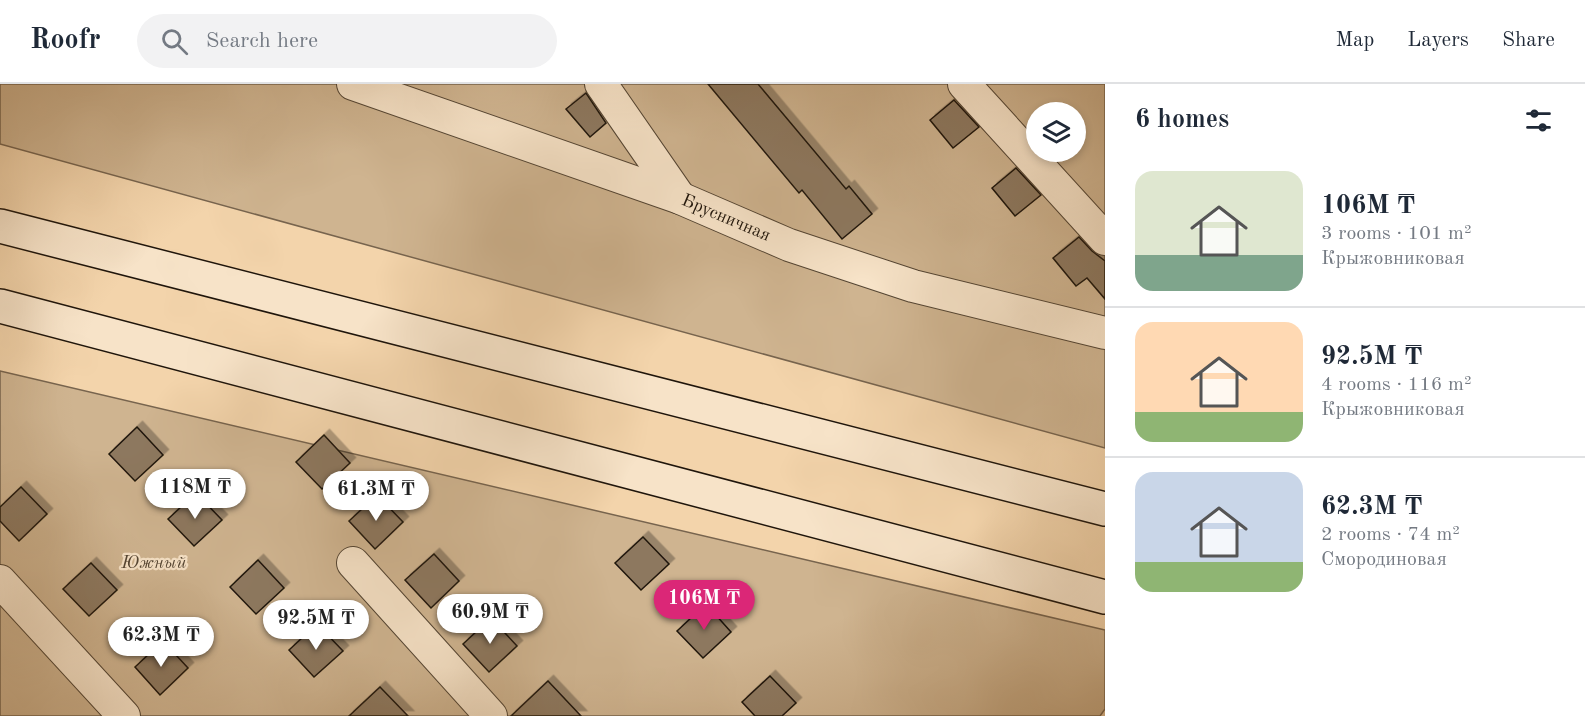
<!DOCTYPE html>
<meta charset="utf-8">
<style>
body{margin:0;font-family:"Old Standard TT",serif;background:#f2f2f3;color:#1f2937;height:100vh;display:flex;flex-direction:column;font-size:22px;white-space:nowrap}
*{box-sizing:border-box;margin:0}
p{font-size:20px;color:#747a83}
.icon{flex:none;width:33px;height:33px;fill:none;stroke:currentColor;stroke-width:2;stroke-linecap:round;stroke-linejoin:round}
.map{position:relative;flex:1;overflow:hidden}
.drawer{display:flex;flex-direction:column;background:#fff;width:480px}
.drawer>*{flex:none}
.fabs{position:absolute;left:1026px;top:18px;display:grid;gap:12px}
.fabs a{display:grid;place-items:center;width:60px;height:60px;border-radius:50%;background:#fff;box-shadow:0 3px 9px #0003;font-size:30px}
.price{position:absolute;translate:-50% -51px;padding:0 14px;border-radius:21px;background:#fff;color:#222;font-size:20px;line-height:39px;filter:drop-shadow(0 2px 3px #0008)}
.price::after{content:'';position:absolute;left:50%;top:36px;width:18px;height:14px;margin-left:-9px;background:inherit;clip-path:polygon(0 0,100% 0,50% 100%)}
.price.on{background:#db2777;color:#fff}
ul{padding:0;list-style:none}
li{display:flex;align-items:center;gap:18px;height:150px;padding:0 30px}
li+li{border-top:2px solid #e0e1e3}
li span{display:grid;place-items:center;flex:none;width:168px;height:120px;border-radius:18px;color:#555}
li>.icon{margin-inline-start:auto}
span .icon{width:72px;height:72px;fill:#fffc;stroke-width:1}
li b{font-size:26px}
h2{display:flex;justify-content:space-between;align-items:center;height:72px;padding:0 30px;font-size:26px}
header{display:flex;align-items:center;gap:36px;box-sizing:border-box;height:84px;padding:0 30px;background:#fff;border-bottom:2px solid #e0e1e3}
header strong{font-size:28px}
nav{display:flex;gap:33px;margin-inline-start:auto;font-size:21px}
.search{width:420px;height:54px;background:#f2f2f3;display:flex;align-items:center;gap:15px;box-sizing:border-box;padding:0 21px;border-radius:33px;color:#747a83;font-size:22px}
main{display:flex;flex:1;min-height:0}
.map>svg:first-child{display:block}
.green{fill:#cfb490;stroke:#77644e;stroke-width:1.5;fill-rule:evenodd}
.building{fill:#8d785e;stroke:#1f150b;stroke-width:1.5;filter:url(#shadow)}
.lines{fill:none;stroke-linecap:round;stroke-linejoin:round}
.minor-casing{stroke:#544533;stroke-width:34}
.secondary-casing{stroke:#1f150b;stroke-width:36}
.minor{stroke:#f7e3c8;stroke-width:32}
.secondary{stroke:#f7e3c8;stroke-width:33}
.labels{text-anchor:middle;dominant-baseline:central;stroke-width:4.5;stroke-linejoin:round;paint-order:stroke}
.street-label{font-size:18px;fill:#1f150b;stroke:#f7e3c8}
.park-label{font-size:18px;font-style:italic;fill:#544533;stroke:#f7e3c8}
</style>
<header>
<strong>Roofr</strong>
<div class="search"><svg class="icon" aria-label="search" viewBox="0 0 24 24"><circle cx="10" cy="10" r="6"/><path d="M15 15l6 6"/></svg>Search here</div>
<nav><a>Map</a><a>Layers</a><a>Share</a></nav>
</header>
<main>
<div class="map">
<svg width="1105" height="632" viewBox="0 0 1105 632">
<defs>
<filter id="shadow"><feDropShadow dx="5.5" dy="-5.5" stdDeviation="0" flood-color="#0004"/></filter>
</defs>
<rect width="100%" height="100%" fill="#f3d4ab"/>
<filter id="stains"><feTurbulence type="fractalNoise" baseFrequency=".00333" numOctaves="4"/><feColorMatrix values="0 0 0 0 .2 0 0 0 0 .09 0 0 0 0 .02 0 0 0 .5 -.17"/></filter>
<radialGradient id="worn" r=".72"><stop offset=".6" stop-color="#630" stop-opacity="0"/><stop offset="1" stop-color="#630" stop-opacity=".3"/></radialGradient>
<g class="green">
<path d="M0,0h1105v364l-1105,-304zM1036,28h40v40h-40z"/>
<path d="M0,287l1105,259v79l-5,7h-1100z"/>
</g>
<g class="building">
<path d="M708,0h50l88,105 3,-3 23,28 -30,25 -40,-49 -3,3z"/>
<path d="M586,9l20,30 -16,14 -24,-28z"/>
<path d="M954,16l25,27 -26,21 -23,-28z"/>
<path d="M1016,84l25,27 -26,21 -23,-28z"/>
<path d="M1079,153l13,14 13,10v38l-18,-21 -11,8 -23,-28z"/>
<path d="M137,343l26,28 -28,26 -26,-27z"/>
<path d="M324,351l26,28 -28,26 -26,-27z"/>
<path d="M21,403l26,27 -28,27 -19,-20v-14z"/>
<path d="M196,409l26,27 -28,26 -26,-27z"/>
<path d="M377,411l26,27 -28,27 -26,-28z"/>
<path d="M643,453l26,27 -28,26 -26,-27z"/>
<path d="M434,470l25,27 -28,27 -26,-28z"/>
<path d="M258,476l26,28 -28,26 -26,-27z"/>
<path d="M91,479l26,27 -28,26 -26,-27z"/>
<path d="M706,520l25,28 -28,26 -26,-27z"/>
<path d="M491,534l26,28 -28,26 -26,-28z"/>
<path d="M317,540l26,27 -29,26 -25,-27z"/>
<path d="M163,557l25,27 -28,27 -25,-28z"/>
<path d="M770,592l26,27 -14,13h-27l-13,-14z"/>
<path d="M548,597l33,35h-70z"/>
<path d="M380,603l28,29h-59z"/>
</g>
<g class="lines">
<g class="minor-casing">
<g id="minor">
<path d="M353,0l327,114 109,47 124,41 192,47"/>
<path d="M601,0l79,114"/>
<path d="M964,0l141,155"/>
<path d="M353,479l138,153"/>
<path d="M0,497l124,135"/>
</g>
</g>
<g class="secondary-casing">
<g id="secondary">
<path d="M0,142l1105,283"/>
<path d="M0,222l1105,291"/>
</g>
</g>
<use href="#minor" class="minor"/>
<use href="#secondary" class="secondary"/>
</g>
<g class="labels">
<g class="street-label">
<text transform="translate(726 134) rotate(23)">Брусничная</text>
</g>
<g class="park-label">
<text x="154" y="479">Южный</text>
</g>
</g>
<rect width="100%" height="100%" filter="url(#stains)"/>
<rect width="100%" height="100%" fill="url(#worn)"/>
</svg>
<div class="fabs">
<a><svg class="icon" aria-label="layers" viewBox="0 0 24 24"><path d="M12 4l9 5-9 5-9-5zM3 14l9 5 9-5"/></svg></a>
</div>
<b class="price" style="left:195px;top:436px">118M ₸</b>
<b class="price" style="left:376px;top:438px">61.3M ₸</b>
<b class="price on" style="left:704px;top:547px">106M ₸</b>
<b class="price" style="left:490px;top:561px">60.9M ₸</b>
<b class="price" style="left:316px;top:567px">92.5M ₸</b>
<b class="price" style="left:161px;top:584px">62.3M ₸</b>
</div>
<section class="drawer">
<h2>6 homes<svg class="icon" aria-label="filters" viewBox="0 0 24 24"><path d="M4 7h16M4 17h16"/><circle cx="9" cy="7" r="2"/><circle cx="15" cy="17" r="2"/></svg></h2>
<ul>
<li><span style="background:linear-gradient(#dfe7d0 70%,#7fa58c 0)"><svg class="icon" aria-label="home" viewBox="0 0 24 24"><path d="M3 11l9-7 9 7M6 9v11h12V9"/></svg></span><div><b>106M ₸</b><p>3 rooms · 101 m²</p><p>Крыжовниковая</p></div></li>
<li><span style="background:linear-gradient(#ffd9b3 75%,#8fb573 0)"><svg class="icon" aria-label="home" viewBox="0 0 24 24"><path d="M3 11l9-7 9 7M6 9v11h12V9"/></svg></span><div><b>92.5M ₸</b><p>4 rooms · 116 m²</p><p>Крыжовниковая</p></div></li>
<li><span style="background:linear-gradient(#c9d6e8 75%,#8fb573 0)"><svg class="icon" aria-label="home" viewBox="0 0 24 24"><path d="M3 11l9-7 9 7M6 9v11h12V9"/></svg></span><div><b>62.3M ₸</b><p>2 rooms · 74 m²</p><p>Смородиновая</p></div></li>
</ul>
</section>
</main>
